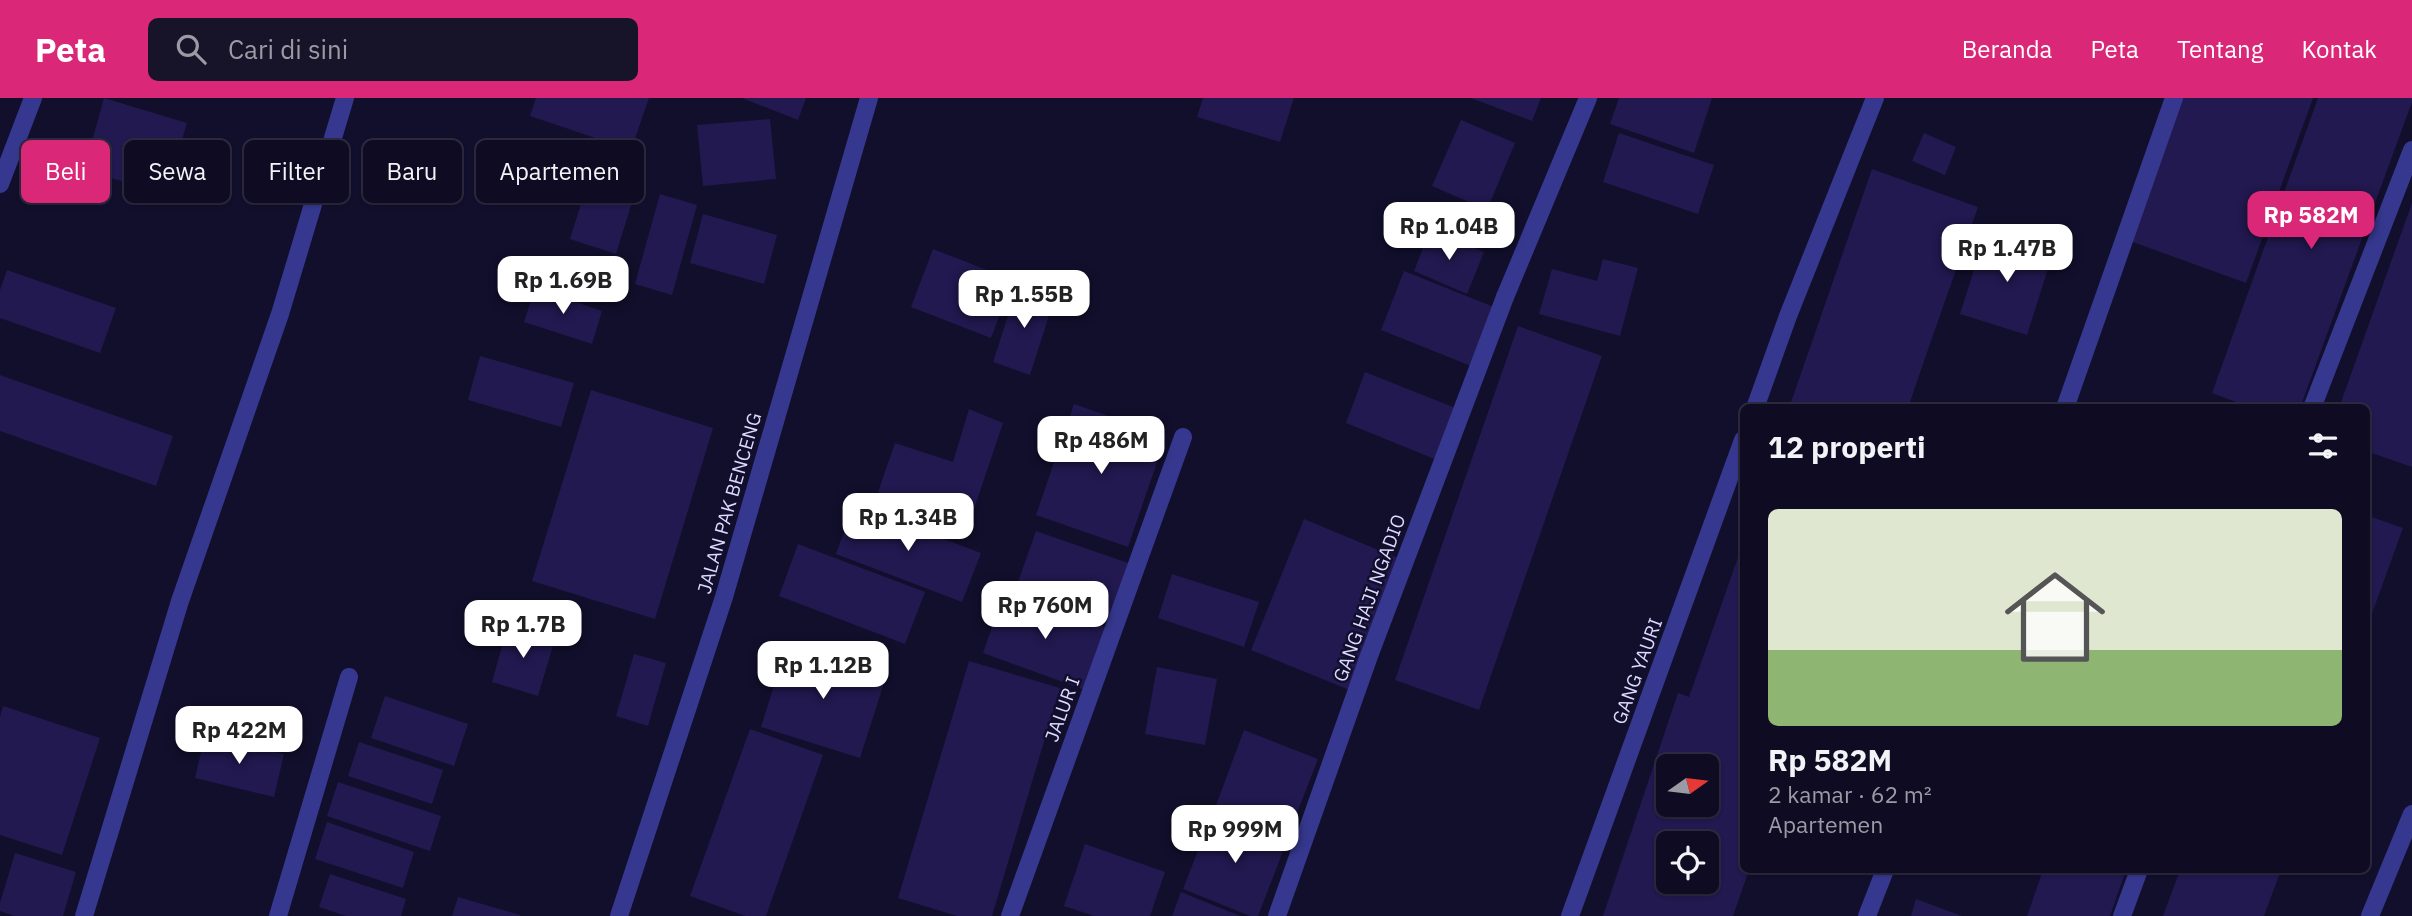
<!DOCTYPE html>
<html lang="id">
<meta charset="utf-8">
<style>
body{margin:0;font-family:"IBM Plex Sans",sans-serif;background:#17142a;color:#f1f3f6;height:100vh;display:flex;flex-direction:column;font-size:26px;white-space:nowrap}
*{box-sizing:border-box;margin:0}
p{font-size:23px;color:#9b9ba5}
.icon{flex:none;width:38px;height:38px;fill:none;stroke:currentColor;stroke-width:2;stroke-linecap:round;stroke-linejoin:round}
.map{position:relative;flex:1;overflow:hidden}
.sheet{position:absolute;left:1740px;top:306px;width:630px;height:469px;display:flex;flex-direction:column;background:#0e0b22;border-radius:10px;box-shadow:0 2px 5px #0004,0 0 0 2px #2e2b40}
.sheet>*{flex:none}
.guide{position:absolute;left:21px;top:42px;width:665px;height:63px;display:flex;gap:14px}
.needle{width:46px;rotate:76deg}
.tools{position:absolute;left:1656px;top:656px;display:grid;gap:14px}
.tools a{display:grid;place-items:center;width:63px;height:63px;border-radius:10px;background:#0e0b22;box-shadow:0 2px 5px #0004,0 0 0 2px #2e2b40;font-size:35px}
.price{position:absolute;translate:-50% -60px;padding:0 16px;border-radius:14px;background:#fff;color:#222;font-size:23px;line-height:46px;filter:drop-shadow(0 2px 4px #0008)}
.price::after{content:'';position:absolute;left:50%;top:42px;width:21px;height:16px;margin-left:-10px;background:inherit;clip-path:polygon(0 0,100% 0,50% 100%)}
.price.selected{background:#db2777;color:#fff}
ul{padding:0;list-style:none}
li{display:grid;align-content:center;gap:14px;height:371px;padding:0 28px}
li+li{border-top:2px solid #2e2b40}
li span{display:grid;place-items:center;height:217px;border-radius:10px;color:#555}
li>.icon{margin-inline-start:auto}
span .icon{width:126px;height:126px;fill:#fffc;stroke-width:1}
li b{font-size:30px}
h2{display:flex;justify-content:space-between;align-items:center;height:84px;padding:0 28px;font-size:30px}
.tag{padding:0 24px;border-radius:10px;background:#0e0b22;box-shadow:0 2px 5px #0004,0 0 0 2px #2e2b40;font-size:24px;line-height:63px}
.tag.selected{background:#db2777;color:#fff}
header{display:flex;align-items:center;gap:42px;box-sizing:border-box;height:98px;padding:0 35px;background:#db2777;color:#fff}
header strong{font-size:33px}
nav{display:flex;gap:38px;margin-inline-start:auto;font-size:24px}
.search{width:490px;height:63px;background:#17142a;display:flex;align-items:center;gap:18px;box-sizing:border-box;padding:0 24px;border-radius:10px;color:#9b9ba5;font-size:26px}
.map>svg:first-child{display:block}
.building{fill:#21194f;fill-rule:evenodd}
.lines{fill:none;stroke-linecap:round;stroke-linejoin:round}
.service{stroke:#36388f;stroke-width:18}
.minor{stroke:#36388f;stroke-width:18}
.labels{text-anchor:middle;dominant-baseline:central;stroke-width:5;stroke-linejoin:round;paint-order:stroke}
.street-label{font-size:19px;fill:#dcdaff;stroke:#120f2d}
</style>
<header>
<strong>Peta</strong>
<div class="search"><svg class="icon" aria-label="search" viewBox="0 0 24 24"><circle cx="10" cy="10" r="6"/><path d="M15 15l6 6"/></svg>Cari di sini</div>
<nav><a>Beranda</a><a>Peta</a><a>Tentang</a><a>Kontak</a></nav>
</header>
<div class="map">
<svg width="2412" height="818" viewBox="0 0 2412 818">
<rect width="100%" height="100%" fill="#120f2d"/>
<g class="building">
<path d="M104,0l83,25 -21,71 -82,-24z"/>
<path d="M536,0h113l-18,52 -101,-34z"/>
<path d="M742,0h64l-8,22z"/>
<path d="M1203,0h91l-14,44 -83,-25z"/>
<path d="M1471,0h70l-9,23z"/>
<path d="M1619,0h93l-18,55 -84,-29z"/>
<path d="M2182,0h131l-67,185 -116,-42z"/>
<path d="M2318,0h94v4l-112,306h-48l-40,-15z"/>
<path d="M770,21l6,60 -73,7 -6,-61z"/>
<path d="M1461,22l54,23 -28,67 -55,-24z"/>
<path d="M1619,35l95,32 -16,49 -95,-32z"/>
<path d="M1924,35l32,14 -11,28 -33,-14z"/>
<path d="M596,58l46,14 -26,84 -46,-15z"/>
<path d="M1872,71l106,38 -54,154 -16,47h-119z"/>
<path d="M660,96l37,11 -25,90 -37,-11z"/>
<path d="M2412,105v264l-46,-16v-43h-27z"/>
<path d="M703,116l74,21 -13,49 -74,-21z"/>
<path d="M1430,132l54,22 -17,42 -53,-23z"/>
<path d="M1986,134l67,21 -26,82 -67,-21z"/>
<path d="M933,151l80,31 -22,58 -80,-31z"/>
<path d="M1603,161l35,9 -18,68 -81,-22 13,-45 45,12z"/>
<path d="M7,172l109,38 -16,45 -100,-35v-28z"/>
<path d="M1404,173l90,36 -23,59 -90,-36z"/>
<path d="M1018,187l37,12 -25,78 -37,-13z"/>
<path d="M535,190l67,23 -10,33 -68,-22z"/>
<path d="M1518,228l84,30 -123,354 -84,-30z"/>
<path d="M480,258l94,27 -13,44 -93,-27z"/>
<path d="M1365,274l93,37 -21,51 -91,-37z"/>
<path d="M0,277l173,61 -17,50 -156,-55z"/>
<path d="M591,292l122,38 -58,191 -123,-38z"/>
<path d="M1074,306l92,32 -38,111 -92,-32z"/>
<path d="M969,311l34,14 -34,101 -91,-32 17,-49 58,19z"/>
<path d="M854,407l127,48 -19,49 -126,-48z"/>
<path d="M2366,417l37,13 -37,102z"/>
<path d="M1304,421l101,42 -53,130 -101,-41z"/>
<path d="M1036,433l95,33 -19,52 -94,-34z"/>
<path d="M1743,445v327h6l-16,46h-130l75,-223 11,4zM1668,668h38v39h-38zM1668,746h38v38h-38z"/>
<path d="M798,446l127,48 -20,52 -126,-48z"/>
<path d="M1172,476l87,28 -15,45 -86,-29z"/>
<path d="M1004,494l103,36 -22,62 -102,-37z"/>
<path d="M508,527l47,14 -17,57 -46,-14z"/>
<path d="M787,546l99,33 -26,81 -99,-31z"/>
<path d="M634,556l32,9 -18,63 -32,-10z"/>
<path d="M969,563l91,27 -68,228h-35l-59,-18z"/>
<path d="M1157,569l60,12 -12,66 -60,-11z"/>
<path d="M385,598l83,28 -14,42 -83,-28z"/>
<path d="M3,608l97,32 -38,117 -62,-20v-118z"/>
<path d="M750,631l73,26 -57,161h-21l-55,-20z"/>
<path d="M1244,632l74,29 -30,77 -73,-28z"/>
<path d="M205,637l79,19 -10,43 -79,-19z"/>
<path d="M359,644l84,28 -11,34 -84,-28z"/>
<path d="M338,684l103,34 -11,35 -103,-35z"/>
<path d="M1213,714l74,29 -29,75h-8l-67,-27z"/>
<path d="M327,724l87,30 -11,36 -88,-29z"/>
<path d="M1085,746l80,28 -15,44h-56l-30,-10z"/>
<path d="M15,755l61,19 -13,44h-48l-15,-5v-8z"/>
<path d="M2043,772h83l-16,46h-83z"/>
<path d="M2180,772h101l-17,46h-101z"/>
<path d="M330,776l76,25 -5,17h-55l-27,-9z"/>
<path d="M1181,794l59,24h-68z"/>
<path d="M458,799l62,18v1h-68z"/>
<path d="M1916,801l46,17h-51z"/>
</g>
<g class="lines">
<g class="service">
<path d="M1755,310l33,-92 87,-218"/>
<path d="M1010,818l173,-479"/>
<path d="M1277,818l92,-260 136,-359"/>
<path d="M1570,818l173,-476"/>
</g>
<g class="minor">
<path d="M0,86l33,-86"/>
<path d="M1505,199l83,-199"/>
<path d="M2065,310l109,-310"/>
<path d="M2312,310l100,-258"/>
<path d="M84,818l96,-315 100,-287 65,-216"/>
<path d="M278,818l71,-239"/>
<path d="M619,818l105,-319 145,-499"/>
<path d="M1867,818l18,-46"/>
<path d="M2122,818l17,-46"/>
<path d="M2370,818l42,-102"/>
</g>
</g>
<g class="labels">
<g class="street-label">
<text transform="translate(729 405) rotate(-74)">JALAN PAK BENCENG</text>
<text transform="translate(1369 500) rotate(-70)">GANG HAJI NGADIO</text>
<text transform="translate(1637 573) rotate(-70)">GANG YAURI</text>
<text transform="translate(1062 611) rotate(-70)">JALUR I</text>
</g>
</g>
</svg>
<div class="tools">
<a><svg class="needle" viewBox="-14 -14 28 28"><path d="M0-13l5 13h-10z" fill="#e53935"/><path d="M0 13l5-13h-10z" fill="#9b9ba5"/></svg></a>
<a><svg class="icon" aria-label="locate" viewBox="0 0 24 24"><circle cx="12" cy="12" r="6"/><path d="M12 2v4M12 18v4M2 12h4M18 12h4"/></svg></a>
</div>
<b class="price selected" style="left:2311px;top:153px">Rp 582M</b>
<b class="price" style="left:1449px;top:164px">Rp 1.04B</b>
<b class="price" style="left:2007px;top:186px">Rp 1.47B</b>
<b class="price" style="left:563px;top:218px">Rp 1.69B</b>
<b class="price" style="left:1024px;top:232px">Rp 1.55B</b>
<b class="price" style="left:1101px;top:378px">Rp 486M</b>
<b class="price" style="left:908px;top:455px">Rp 1.34B</b>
<b class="price" style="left:1045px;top:543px">Rp 760M</b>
<b class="price" style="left:523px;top:562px">Rp 1.7B</b>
<b class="price" style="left:823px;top:603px">Rp 1.12B</b>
<b class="price" style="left:239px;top:668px">Rp 422M</b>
<b class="price" style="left:1235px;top:767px">Rp 999M</b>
<div class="guide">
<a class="tag selected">Beli</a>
<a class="tag">Sewa</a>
<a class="tag">Filter</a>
<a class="tag">Baru</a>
<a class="tag">Apartemen</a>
</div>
<section class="sheet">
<h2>12 properti<svg class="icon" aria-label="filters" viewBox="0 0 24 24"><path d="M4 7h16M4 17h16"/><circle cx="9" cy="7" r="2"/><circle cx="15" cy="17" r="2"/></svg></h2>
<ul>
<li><span style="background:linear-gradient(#dfe7d0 65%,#8fb573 0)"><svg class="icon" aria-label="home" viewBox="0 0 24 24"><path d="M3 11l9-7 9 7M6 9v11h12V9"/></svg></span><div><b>Rp 582M</b><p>2 kamar · 62 m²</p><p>Apartemen</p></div></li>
</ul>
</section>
</div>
